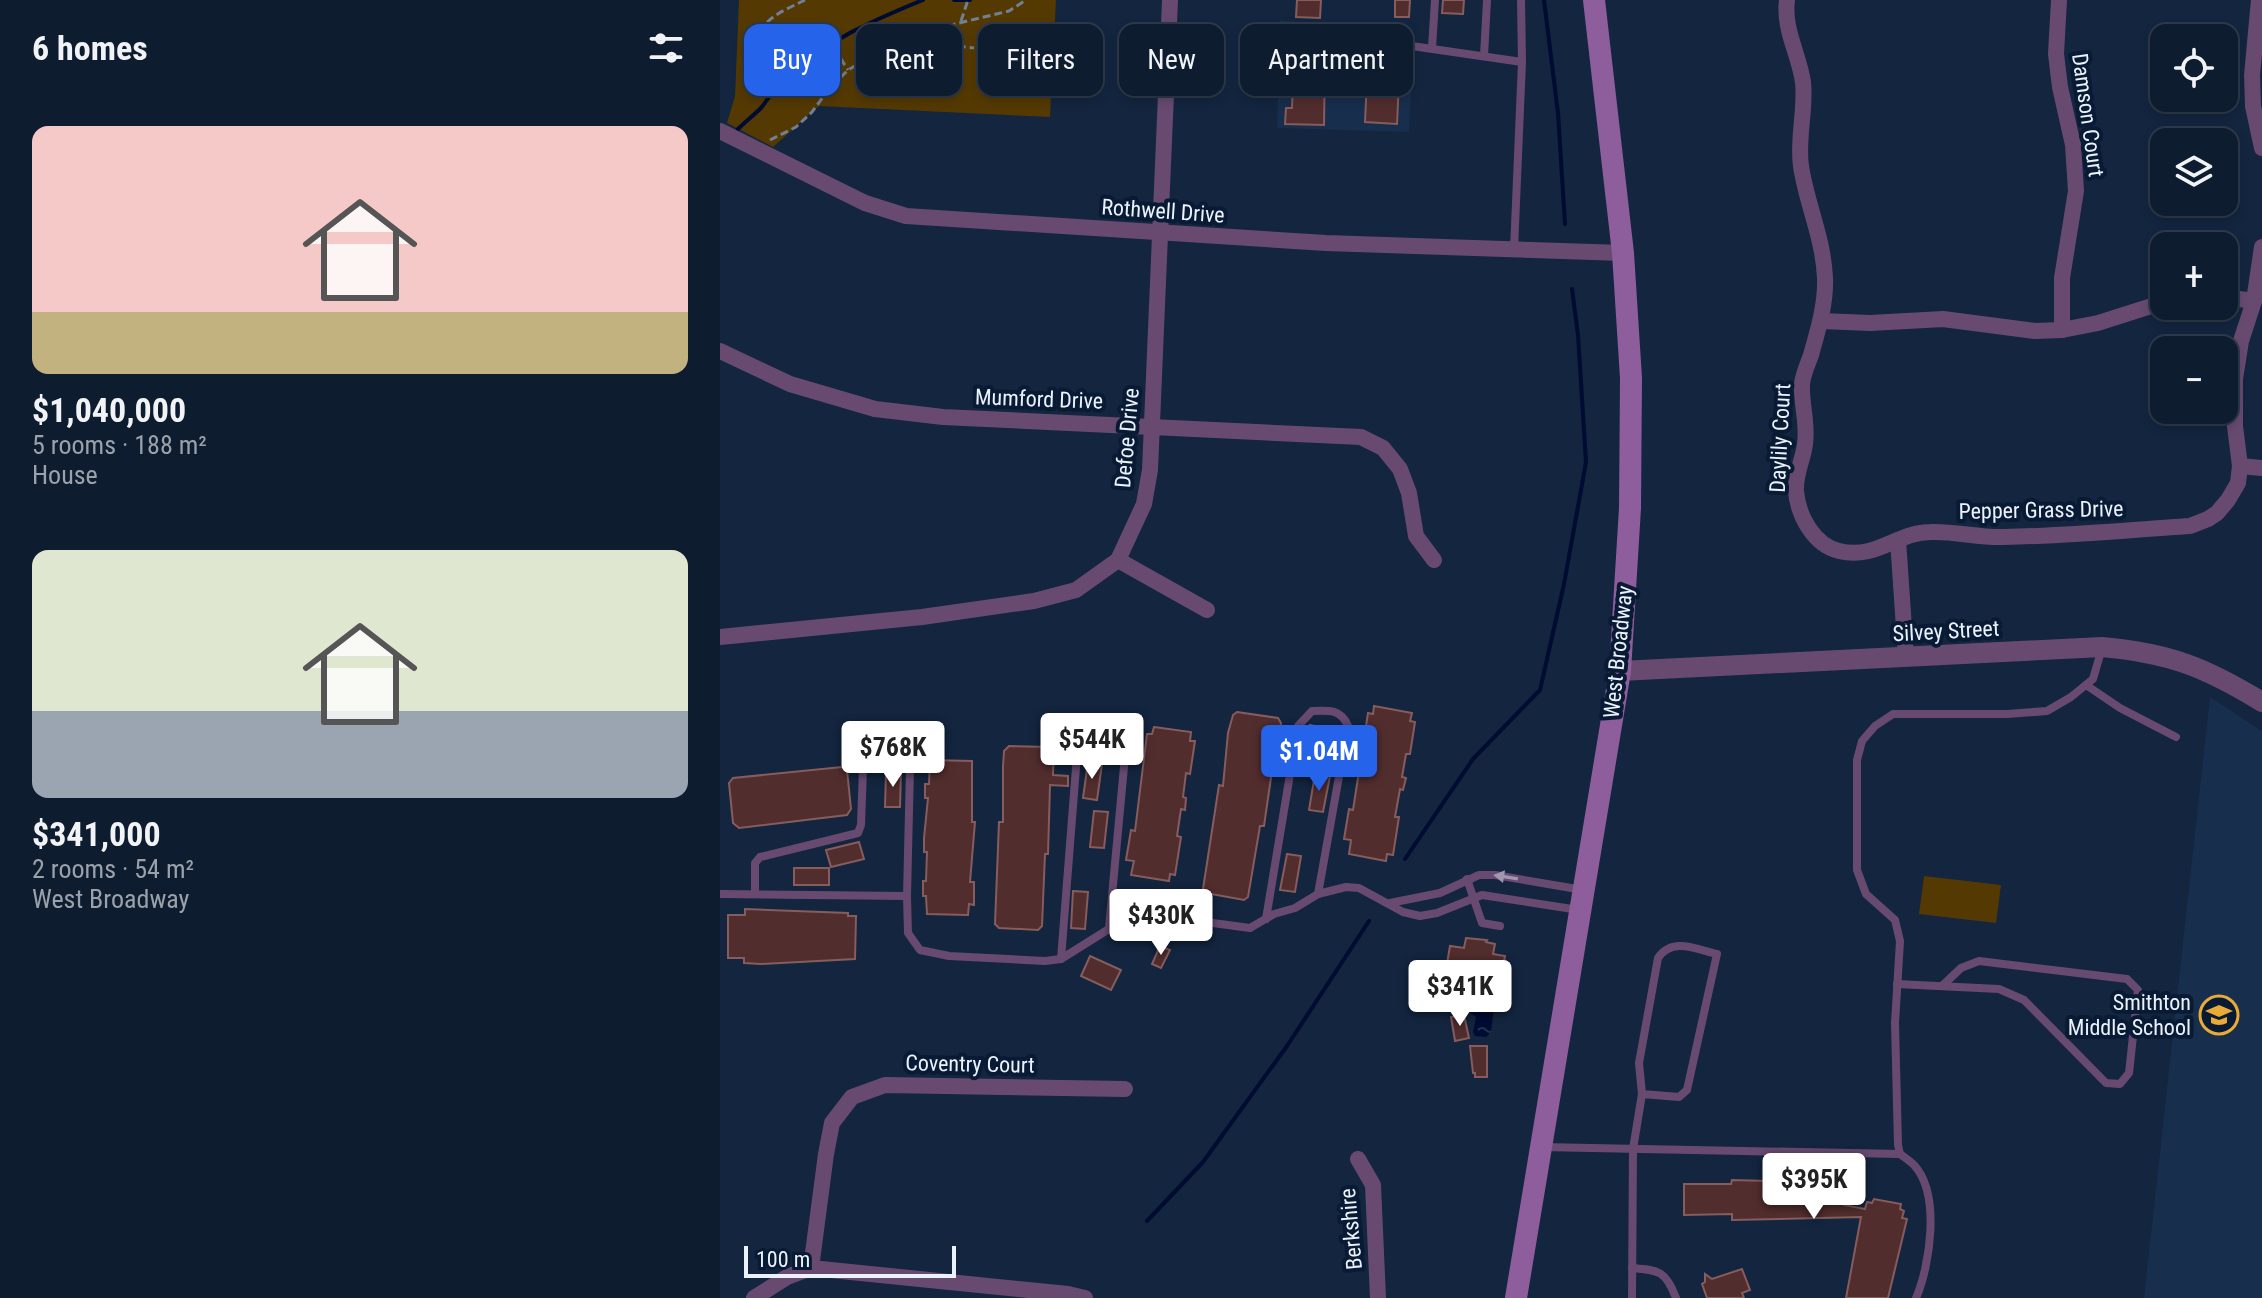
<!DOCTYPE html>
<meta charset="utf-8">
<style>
body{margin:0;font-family:"Roboto Condensed",sans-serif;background:#172537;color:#f1f3f6;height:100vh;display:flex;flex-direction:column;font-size:30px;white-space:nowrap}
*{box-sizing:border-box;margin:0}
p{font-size:26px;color:#9ba1aa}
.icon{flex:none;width:44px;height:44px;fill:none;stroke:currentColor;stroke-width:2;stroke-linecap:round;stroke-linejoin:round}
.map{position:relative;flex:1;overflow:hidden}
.drawer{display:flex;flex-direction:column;background:#0e1c2f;width:720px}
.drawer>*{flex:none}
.guide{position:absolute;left:24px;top:24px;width:760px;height:72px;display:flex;gap:16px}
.buttons{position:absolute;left:1430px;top:24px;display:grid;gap:16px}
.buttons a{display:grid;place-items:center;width:88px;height:88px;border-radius:16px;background:#0e1c2f;box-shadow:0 4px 12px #0003,0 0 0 2px #2e3a4b;font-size:40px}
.scale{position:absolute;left:24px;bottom:20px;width:212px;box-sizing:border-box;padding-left:8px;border:4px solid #ebf2fd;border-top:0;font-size:22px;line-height:28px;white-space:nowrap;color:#ebf2fd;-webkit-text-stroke:6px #091b34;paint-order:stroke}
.price{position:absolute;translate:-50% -68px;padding:0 18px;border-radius:8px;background:#fff;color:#222;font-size:26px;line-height:52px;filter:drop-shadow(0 2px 4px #0008)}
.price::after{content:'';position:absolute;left:50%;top:48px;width:24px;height:18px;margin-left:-12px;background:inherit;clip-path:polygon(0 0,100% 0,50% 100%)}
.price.on{background:#2563eb;color:#fff}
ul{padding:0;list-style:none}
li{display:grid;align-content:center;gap:16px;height:424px;padding:0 32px}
li span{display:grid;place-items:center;height:248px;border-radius:16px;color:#555}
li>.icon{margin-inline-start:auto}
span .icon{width:144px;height:144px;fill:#fffc;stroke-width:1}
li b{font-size:34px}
h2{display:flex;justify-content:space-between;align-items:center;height:96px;padding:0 32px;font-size:34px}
.tag{padding:0 28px;border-radius:16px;background:#0e1c2f;box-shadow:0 4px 12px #0003,0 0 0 2px #2e3a4b;font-size:28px;line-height:72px}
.tag.on{background:#2563eb;color:#fff}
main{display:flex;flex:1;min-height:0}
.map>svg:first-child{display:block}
.built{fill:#182e4d}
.green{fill:#543903}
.water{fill:url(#water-ripples)}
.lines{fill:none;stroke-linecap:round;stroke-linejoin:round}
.stream{stroke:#000b31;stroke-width:4}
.building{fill:#522d2e;stroke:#865c5d;stroke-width:2}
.path{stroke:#728093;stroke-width:3;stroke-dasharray:8 4;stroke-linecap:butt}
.service{stroke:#684a71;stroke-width:8}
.minor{stroke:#684a71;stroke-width:16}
.tertiary{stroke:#684a71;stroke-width:20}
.secondary{stroke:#8d5d9c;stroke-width:22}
.oneway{fill:#a396b0}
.labels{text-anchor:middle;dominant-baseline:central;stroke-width:8;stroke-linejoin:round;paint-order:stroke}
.street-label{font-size:22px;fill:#ebf2fd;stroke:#091b34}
.poi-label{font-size:22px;fill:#ebf2fd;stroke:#091b34;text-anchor:end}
</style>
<main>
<section class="drawer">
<h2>6 homes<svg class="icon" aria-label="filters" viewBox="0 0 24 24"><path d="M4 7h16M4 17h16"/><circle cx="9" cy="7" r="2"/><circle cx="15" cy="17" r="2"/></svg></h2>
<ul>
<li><span style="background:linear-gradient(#f6c9c9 75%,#c2b280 0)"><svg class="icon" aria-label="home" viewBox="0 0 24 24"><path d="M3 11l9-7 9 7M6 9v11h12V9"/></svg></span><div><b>$1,040,000</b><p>5 rooms · 188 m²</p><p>House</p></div></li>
<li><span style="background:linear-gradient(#dfe7d0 65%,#9aa5b1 0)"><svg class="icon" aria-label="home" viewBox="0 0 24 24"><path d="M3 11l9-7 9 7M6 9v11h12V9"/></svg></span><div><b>$341,000</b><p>2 rooms · 54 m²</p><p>West Broadway</p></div></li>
</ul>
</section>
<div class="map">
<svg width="1542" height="1298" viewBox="0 0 1542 1298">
<defs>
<pattern id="water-ripples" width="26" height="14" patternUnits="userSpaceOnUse" patternTransform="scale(2)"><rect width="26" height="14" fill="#000b31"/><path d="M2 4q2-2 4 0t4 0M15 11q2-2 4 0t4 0" fill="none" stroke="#252f50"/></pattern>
</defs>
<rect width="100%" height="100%" fill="#13253f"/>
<g class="built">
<path d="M560,20l49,6 -1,24 85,3 -4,79 -132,-4z"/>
<path d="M1490,697l52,34v567h-118z"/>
</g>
<g class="green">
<path d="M19,0h317l-6,117 -231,-11 -46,41 -46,-24 8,-27z"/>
<path d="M1204,876l77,9 -5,38 -77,-9z"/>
</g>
<path class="water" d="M754,994l8,4 9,-2 4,3 -4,33 -5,5 -11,-1 -2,-4 3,-15 -7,-5 2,-14z"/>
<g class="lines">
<g class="stream">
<path d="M234,0h16"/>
<path d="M824,0l14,113 7,111"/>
<path d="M18,129c7,-7 16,-14 23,-21 8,-10 14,-21 23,-29 39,-37 90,-59 139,-79"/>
<path d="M685,859l68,-100 67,-69 24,-106 22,-122 -8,-127 -6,-46"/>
<path d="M427,1221l56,-59 84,-116 82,-125"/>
</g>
</g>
<g class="building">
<path d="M577,0h24l-1,18 -24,-1z"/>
<path d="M675,0h15l-1,17h-14z"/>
<path d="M723,0h21l-1,14 -21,-1z"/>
<path d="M574,55l31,1 -1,69 -39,-1 1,-16h6z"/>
<path d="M647,79l32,2 -2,43 -32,-2z"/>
<path d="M654,706l38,7 -2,8 5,1 -5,32h-4l-4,23 4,1 -3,12 -3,-1 -5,28h4l-6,38 -6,-1 -1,7 -37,-7 2,-14 -7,-1 5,-30 4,1 15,-97 5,1z"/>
<path d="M517,712l41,6 3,5 -3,23 7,1 -2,11 -9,-1 -10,69h-4l-12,71 -4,3 -38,-7 -3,-4 16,-104 4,1 5,-53 5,-18z"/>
<path d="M590,725l15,3 -6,37 -15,-3z"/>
<path d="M434,727l37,5 -1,9h5l-5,33 -4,-1 -3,24 3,1 -1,12 -4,-1 -4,27 4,1 -6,38 -5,-1 -1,7 -38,-6 3,-14 -8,-1 5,-30 4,1 12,-97h5z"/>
<path d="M289,746l41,1 4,5 -1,23 15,1v10l-18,-1 -2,69h-3l-3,72 -4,4 -39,-2 -4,-4 4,-102h4v-55l1,-16z"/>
<path d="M210,760l42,1v61h3l-5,60h4v23l-5,-1 -1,11 -41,-1 -1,-18h-3v-15h3l1,-29h-3v-14l4,-40h-3v-14h4z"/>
<path d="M368,762l14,2 -5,36 -14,-2z"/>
<path d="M122,767l5,3 4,39 -4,6 -108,13 -6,-5 -4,-40 4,-5z"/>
<path d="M166,771h15l-1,36h-15z"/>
<path d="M595,774l15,2 -7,36 -14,-2z"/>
<path d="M374,811l14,1 -4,36 -14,-1z"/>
<path d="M139,842l5,17 -33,8 -5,-17z"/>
<path d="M567,854l14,2 -6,36 -15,-2z"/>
<rect x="74" y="868" width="35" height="17"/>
<path d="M353,891l15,1 -3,37 -14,-1z"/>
<path d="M25,909l103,4v3h8l-1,43 -94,5 -17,-1v-5h-16v-43h17z"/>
<path d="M746,938l21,2 -1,2 9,2 -2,10 12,2 -5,28 -34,-8 -3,15 -20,-4 7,-41 14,2z"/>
<path d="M440,946l10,4 -9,18 -9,-4z"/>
<path d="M370,956l31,14 -10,20 -30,-14z"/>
<path d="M744,1015l5,23 -14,3 -4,-24z"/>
<path d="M750,1046h17v31h-12v-4h-2z"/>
<path d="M1012,1180l112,3v22l21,4 2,-7 5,1 2,-4 27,5 -1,5 4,2 -2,7 5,1 -19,79h-42l15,-81 -129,3v-6l-48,1v-31h47z"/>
<path d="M1022,1269l8,21 -8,3 2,5h-37l-5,-14 3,-2v-8l7,5z"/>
</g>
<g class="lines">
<g class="path">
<path d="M85,0c-21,11 -51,20 -45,48l8,5 43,-16 12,-1 9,9 16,25"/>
<path d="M241,21l7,-21"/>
<path d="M190,41l64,7"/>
<path d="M50,140l26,-13 16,-15 17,-23 19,-19 31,-18 55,-23 75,-18 17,-11"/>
</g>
<g class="service">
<path d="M801,0l1,62"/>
<path d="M616,35l186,27 -8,187"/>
<path d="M712,48l3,-48"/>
<path d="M764,56l3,-56"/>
<path d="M1366,685l34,23 56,29"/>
<path d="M747,879l15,44 18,3"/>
<path d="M0,894l187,2 1,37 12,17 29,6 96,5 16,-2 67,-42 18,-3 104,14 24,-14 21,-6 23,-14 28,-7 13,1 44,24 17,4 17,-3 45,-18 97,15"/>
<path d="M35,894v-31l5,-6 98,-24 3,-8 2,-57c12,-13 35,-14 47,0l-3,128"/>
<path d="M670,903l50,-10 39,-18h16l88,15"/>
<path d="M546,919l32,-193 14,-15c17,-1 29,-2 36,15l-30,168"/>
<path d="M341,959l16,-204c12,-13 25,-14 42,-8l6,9 -16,172"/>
<path d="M1177,984l102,5 25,11 82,83 14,1 9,-11 9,-83 -11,-11 -148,-18 -18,7 -19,18"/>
<path d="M821,1147l359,7"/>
<path d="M912,1268c27,2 34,3 44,30"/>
<path d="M912,1298l1,-149 9,-55 -3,-31 19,-105c14,-21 38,-9 59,-4l-30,136 -8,7 -37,-3"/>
<path d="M1196,1298c14,-32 25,-104 -2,-133 -4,-4 -10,-8 -14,-11l-2,-9 -3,-122 5,-82 -5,-21 -29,-26 -9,-24v-110l5,-19 13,-15 18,-12h114l40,-3 24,-14 22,-18 9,-31"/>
</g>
<g class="minor">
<path d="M1067,0c-4,29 12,54 16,82 3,28 -6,57 -2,84 6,40 22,70 24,112 1,26 -7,52 -14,77 -3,9 -8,19 -9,29 -1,20 6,39 3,60 -2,16 -10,30 -9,47 2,25 18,54 43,60 38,9 57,-19 92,-19 24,-1 48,6 73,5 62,-1 124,-7 186,-11l18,-7 9,-6 11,-13 10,-17 2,-17 -5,-40v-47l6,-38 13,-40 8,-54"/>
<path d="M1339,0l-3,54 4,33 13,58 3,46 -14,87v52"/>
<path d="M1539,0l-7,75 1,31 9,42"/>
<path d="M0,131l145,72 41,13 420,27 297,10"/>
<path d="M1504,297l30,4"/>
<path d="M1101,321l49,2 73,-4 92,12 27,-1 36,-7 66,-21"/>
<path d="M0,351l70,33 85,25 68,8 418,20 22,11 17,21 9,24 7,43 18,24"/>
<path d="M1520,466l22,2"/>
<path d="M1178,540l8,117"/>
<path d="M398,560l89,50"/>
<path d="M0,637l202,-20 112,-16 42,-11 42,-30 26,-56 6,-34 20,-470"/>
<path d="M638,1159l15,26 5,113"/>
<path d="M91,1268l15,-114 6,-31 20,-26 33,-12 240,4"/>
<path d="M34,1298l33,-21 24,-9 257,26 17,4"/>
</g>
<path class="tertiary" d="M900,671l482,-24c67,6 103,20 160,55"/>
<path class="secondary" d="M796,1298l104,-627 10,-163 1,-130 -8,-125 -29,-253"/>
</g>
<defs><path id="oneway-solid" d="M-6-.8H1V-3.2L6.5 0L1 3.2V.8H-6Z" transform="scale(2)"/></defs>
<use class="oneway" href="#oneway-solid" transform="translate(786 877) rotate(-171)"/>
<defs>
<g id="school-ring" transform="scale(2)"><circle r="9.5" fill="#091b34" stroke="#eaaa38" stroke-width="1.5"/><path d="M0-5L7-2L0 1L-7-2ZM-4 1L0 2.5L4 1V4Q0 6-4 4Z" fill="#eaaa38"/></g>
</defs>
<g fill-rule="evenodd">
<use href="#school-ring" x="1499" y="1015"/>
</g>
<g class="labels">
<g class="street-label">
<text transform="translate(1368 115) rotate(82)">Damson Court</text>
<text transform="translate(443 211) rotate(4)">Rothwell Drive</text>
<text transform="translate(319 399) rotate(2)">Mumford Drive</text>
<text transform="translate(407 438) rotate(-85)">Defoe Drive</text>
<text transform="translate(1060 438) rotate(-87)">Daylily Court</text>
<text transform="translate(1321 510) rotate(-1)">Pepper Grass Drive</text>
<text transform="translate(1226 631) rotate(-3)">Silvey Street</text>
<text transform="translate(898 652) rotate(-84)">West Broadway</text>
<text transform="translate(250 1064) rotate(1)">Coventry Court</text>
<text transform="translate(631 1229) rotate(-95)">Berkshire</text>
</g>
<g class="poi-label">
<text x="1471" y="1002">Smithton<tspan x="1471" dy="25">Middle School</tspan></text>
</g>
</g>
</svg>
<div class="buttons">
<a><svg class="icon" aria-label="locate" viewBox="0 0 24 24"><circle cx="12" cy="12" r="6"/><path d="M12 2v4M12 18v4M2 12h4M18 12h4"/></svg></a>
<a><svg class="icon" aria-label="layers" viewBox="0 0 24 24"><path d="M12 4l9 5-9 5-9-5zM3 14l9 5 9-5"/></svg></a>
<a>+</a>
<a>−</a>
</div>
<div class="scale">100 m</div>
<b class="price" style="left:372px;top:781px">$544K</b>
<b class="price" style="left:173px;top:789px">$768K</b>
<b class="price on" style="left:599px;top:793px">$1.04M</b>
<b class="price" style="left:441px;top:957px">$430K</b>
<b class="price" style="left:740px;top:1028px">$341K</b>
<b class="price" style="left:1094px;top:1221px">$395K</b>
<div class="guide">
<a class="tag on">Buy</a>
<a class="tag">Rent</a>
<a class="tag">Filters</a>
<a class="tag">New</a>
<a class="tag">Apartment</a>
</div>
</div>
</main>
